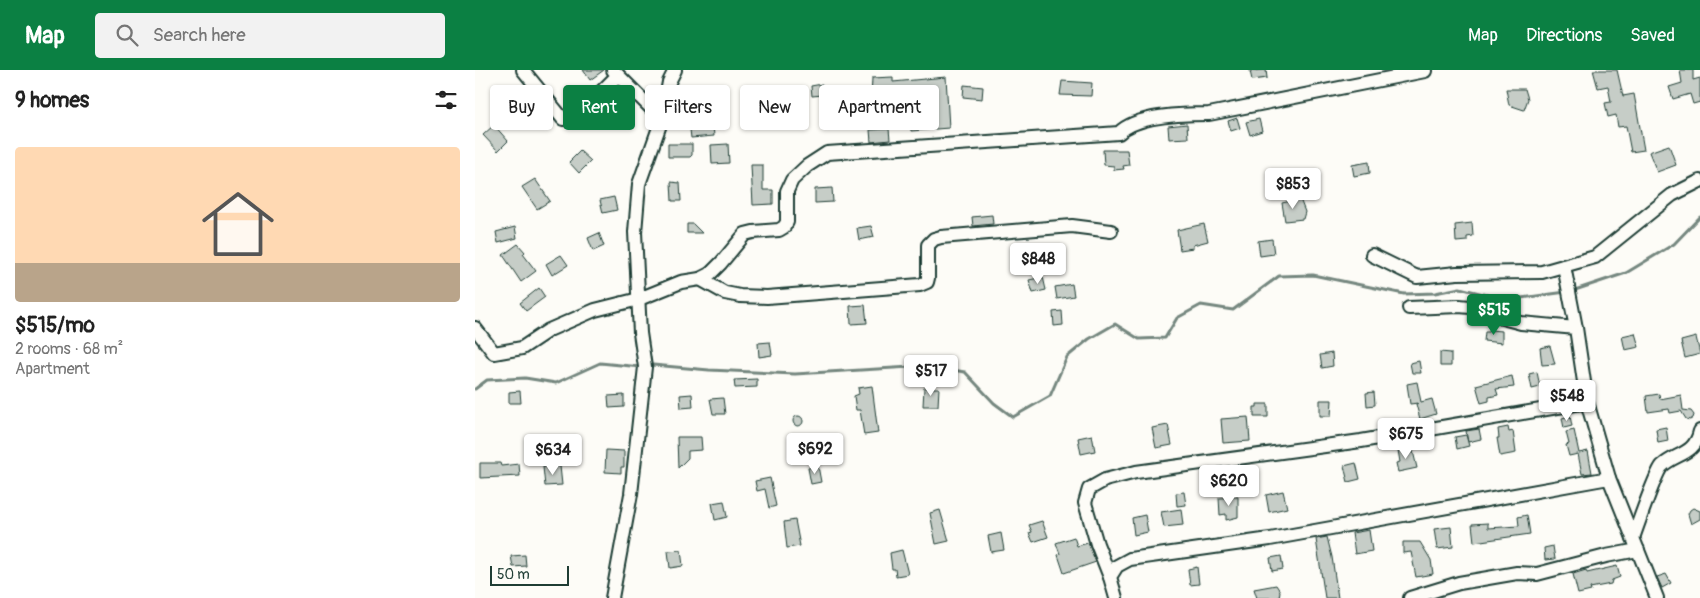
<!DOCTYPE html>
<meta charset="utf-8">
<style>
body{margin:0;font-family:Pangolin,sans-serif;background:#f2f2f2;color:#222;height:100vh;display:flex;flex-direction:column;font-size:19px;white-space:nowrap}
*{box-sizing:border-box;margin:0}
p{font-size:16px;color:#767676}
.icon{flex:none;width:28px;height:28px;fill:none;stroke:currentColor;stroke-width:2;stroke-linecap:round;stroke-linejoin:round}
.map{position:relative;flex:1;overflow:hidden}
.side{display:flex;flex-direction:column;background:#fff;width:475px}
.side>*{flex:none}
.top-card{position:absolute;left:15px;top:15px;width:475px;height:45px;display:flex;gap:10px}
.scale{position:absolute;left:15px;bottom:12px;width:79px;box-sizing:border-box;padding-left:5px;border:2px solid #1f3d34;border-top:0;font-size:14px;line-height:18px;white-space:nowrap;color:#1f3d34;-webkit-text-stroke:4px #fdfcf7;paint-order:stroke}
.price{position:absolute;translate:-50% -42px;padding:0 11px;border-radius:5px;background:#fff;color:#222;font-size:16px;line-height:32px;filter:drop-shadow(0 1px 2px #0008)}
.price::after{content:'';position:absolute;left:50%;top:30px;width:15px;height:11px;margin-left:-8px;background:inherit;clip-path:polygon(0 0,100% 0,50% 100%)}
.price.selected{background:#0b8043;color:#fff}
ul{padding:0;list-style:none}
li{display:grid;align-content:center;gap:10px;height:265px;padding:0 15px}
li span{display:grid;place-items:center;height:155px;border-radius:5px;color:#555}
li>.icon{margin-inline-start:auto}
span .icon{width:90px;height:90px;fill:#fffc;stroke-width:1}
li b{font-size:21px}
h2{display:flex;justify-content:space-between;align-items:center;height:60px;padding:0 15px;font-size:21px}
.pill{padding:0 18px;border-radius:5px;background:#fff;box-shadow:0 1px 4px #0004;font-size:18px;line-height:45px}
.pill.selected{background:#0b8043;color:#fff}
header{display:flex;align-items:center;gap:30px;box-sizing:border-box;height:70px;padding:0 25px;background:#0b8043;color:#fff}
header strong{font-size:24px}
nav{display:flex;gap:28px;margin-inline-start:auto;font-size:18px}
.search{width:350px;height:45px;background:#f2f2f2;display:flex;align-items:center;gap:12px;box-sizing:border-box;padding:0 18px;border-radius:5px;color:#767676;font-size:19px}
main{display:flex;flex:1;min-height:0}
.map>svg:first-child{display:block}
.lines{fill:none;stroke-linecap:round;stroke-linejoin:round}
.stream{stroke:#75877f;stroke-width:3}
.building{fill:#c6cdc7;stroke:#1f3d34}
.minor-casing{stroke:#1f3d34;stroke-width:16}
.minor{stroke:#fdfcf7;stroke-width:12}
</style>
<header>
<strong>Map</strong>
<div class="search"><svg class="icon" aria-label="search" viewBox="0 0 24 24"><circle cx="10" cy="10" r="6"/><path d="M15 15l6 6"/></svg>Search here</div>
<nav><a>Map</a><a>Directions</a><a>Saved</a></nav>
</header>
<main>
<section class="side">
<h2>9 homes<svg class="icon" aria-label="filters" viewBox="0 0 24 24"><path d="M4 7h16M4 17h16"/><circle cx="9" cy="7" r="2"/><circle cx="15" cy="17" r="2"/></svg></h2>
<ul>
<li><span style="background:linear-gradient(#ffd9b3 75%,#b9a48a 0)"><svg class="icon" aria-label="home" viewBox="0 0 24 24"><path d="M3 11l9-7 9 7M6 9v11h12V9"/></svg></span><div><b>$515/mo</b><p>2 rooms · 68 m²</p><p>Apartment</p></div></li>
</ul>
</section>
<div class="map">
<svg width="1225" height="528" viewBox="0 0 1225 528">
<rect width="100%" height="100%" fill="#fdfcf7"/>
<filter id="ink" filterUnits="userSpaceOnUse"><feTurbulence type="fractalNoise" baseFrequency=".02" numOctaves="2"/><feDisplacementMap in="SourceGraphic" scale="10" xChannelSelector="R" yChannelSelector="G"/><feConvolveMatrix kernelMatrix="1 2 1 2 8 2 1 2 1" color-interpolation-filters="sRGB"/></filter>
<g filter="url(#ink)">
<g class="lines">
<g class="stream">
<path d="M1097,221l54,-18 48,-29 26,-27"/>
<path d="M173,297l5,-2 56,5 86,4 132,-8 38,6 29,31 19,14 37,-21 17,-39 22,-18 26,-15 24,15 26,-1 12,-20 24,-13 32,5 46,-34 34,-1 91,19 31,-1 25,-5 46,12 60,-8"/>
<path d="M0,319l12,-9 38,-2 31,5 44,-20 41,4"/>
</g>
</g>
<g class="building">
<path d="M108,0h21l-14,10z"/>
<path d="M791,0l1,8 -15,2 -2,-9z"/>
<path d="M1118,0h24l6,26 11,-2 10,56 -13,2 -5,-26 -8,1 -2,-12 -8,2 -3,-14 6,-1 -3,-16 -10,2z"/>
<path d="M1205,0h13v10l7,-2v24l-7,2 -3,-10 -17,5 -4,-12 13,-4z"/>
<path d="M418,7v5l53,-5 3,51 -38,3 -2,-18 21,-2 -1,-18 -35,3v2l-12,1 -2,11 -3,2 -5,-1 -1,-12 1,-21z"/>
<path d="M587,11l30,2 -1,13 -31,-1z"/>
<path d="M347,14l1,11 -11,1 -1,-10z"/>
<path d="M489,15l19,2 -1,12 -19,-2z"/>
<path d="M1031,19h19l3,10 -4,11 -15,-5z"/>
<path d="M139,20l12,10 -8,10 -12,-10z"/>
<path d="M237,43l2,23 -23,2 -2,-17h3l-1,-6z"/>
<path d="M762,48l3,10 -9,3 -3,-10z"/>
<path d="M784,49l3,12 -12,4 -4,-13z"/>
<path d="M712,54l1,14 -19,1 -1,-13z"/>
<path d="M19,55l14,16 -10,10 -15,-16z"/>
<path d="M414,59l1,11 -19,2 -1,-12z"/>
<path d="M193,74h24v11l-2,2h-22z"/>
<path d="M253,74l1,19 -17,1 -1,-19z"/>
<path d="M1194,75l7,20 -19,7 -8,-20z"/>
<path d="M628,80h24l2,15 -6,1 1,3 -10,1v-4l-10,-1z"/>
<path d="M105,81l11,10 -12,12 -10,-11z"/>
<path d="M894,92l1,11 -16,3 -2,-11z"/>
<path d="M276,95h12v25h10v14l-20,1z"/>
<path d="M60,109l15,22 -13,8 -15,-22z"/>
<path d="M196,112l9,1 1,18h-9z"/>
<path d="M357,118l1,14 -18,1v-14z"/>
<path d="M139,127l3,13 -14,3 -3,-13z"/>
<path d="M825,129l5,13 -2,7 -18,2 -3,-18z"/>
<path d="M517,145l1,9 -20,2 -1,-9z"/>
<path d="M997,153l1,13 -6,1v4l-11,1 -1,-17z"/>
<path d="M212,154h6l9,9h-15z"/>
<path d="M729,154l4,17 -15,4v3l-13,2 -3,-20z"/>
<path d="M396,156l3,11 -15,3 -2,-12z"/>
<path d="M40,157l2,11 -19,5 -2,-11z"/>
<path d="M124,163l5,13 -11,5 -5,-13z"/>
<path d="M797,169l2,15 -14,2 -2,-15z"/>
<path d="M43,174l7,8 -2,2 13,17 -15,11 -18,-27z"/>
<path d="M86,185l7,10 -16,10 -6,-11z"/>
<path d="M568,207l3,13 -13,3 -4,-13z"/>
<path d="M597,214l2,12 -17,3 -2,-12z"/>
<path d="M64,218l6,9 -19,14 -6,-8z"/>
<path d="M390,235l2,18 -16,1 -1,-18z"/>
<path d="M587,241l1,14 -9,1 -1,-14z"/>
<path d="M1014,260l13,1v12l-18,-2 1,-9h4z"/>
<path d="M1160,263l4,14 -14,3 -3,-14z"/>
<path d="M1221,267l4,17 -15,4 -4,-17z"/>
<path d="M295,272l2,13 -13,2 -1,-14z"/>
<path d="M1075,276l5,18 -13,1 -2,-17z"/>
<path d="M965,282l11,1v13h-11z"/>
<path d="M857,283l1,13 -11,2 -2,-13z"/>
<path d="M944,291l2,12h-9l-2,-10z"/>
<path d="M1062,302l3,15 -8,2 -3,-15z"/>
<path d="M1037,306l2,11 -18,2 2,6 -9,2v4l-8,2 -5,-18z"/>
<path d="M282,309v8l-22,1 -1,-8z"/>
<path d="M942,312l4,20 11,-3 4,15 -16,5 -4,-15 2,-1 -8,1 -3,-20z"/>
<path d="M397,316l6,47 -14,2 -4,-25h-4l-2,-14 5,-2 -1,-6z"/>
<path d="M449,318h15l-1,18h-15z"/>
<path d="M45,321l1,12h-12v-11z"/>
<path d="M899,322l1,13 -8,1 -1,-13z"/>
<path d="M217,324l1,13 -12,1 -1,-13z"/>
<path d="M1184,324l1,5 21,-4 2,15 8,1 3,4 -1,3 -3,2 -4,-1 -5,-8 -11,2 -1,-4 -21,3 -2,-16z"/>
<path d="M149,325v12l-15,1 -1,-12z"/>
<path d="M248,328l2,16h-12l-3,-15z"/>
<path d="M845,330h12l-1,16h-11z"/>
<path d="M782,334h11v13h-14v-10h3z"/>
<circle cx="323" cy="351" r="5"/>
<path d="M1095,346l2,10 -8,2 -2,-10z"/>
<path d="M773,347l2,24 -27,2 -2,-24z"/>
<path d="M693,355l4,20 -16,3 -4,-20z"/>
<path d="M1033,357l1,5 4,-1 3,22 -16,3 -3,-18h2l-1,-9z"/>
<path d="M1191,357l2,14 -10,2 -2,-14z"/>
<path d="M1004,359l2,10 -13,3 -2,-11z"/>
<path d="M1099,360l5,23 9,-2 4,22 -10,1 -4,-20 -9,2 -3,-11 3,-1 -3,-12z"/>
<path d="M617,365l3,16 -14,3 -3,-16z"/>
<path d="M991,365l3,11 -12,3 -2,-12z"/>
<path d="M202,367h24l1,13 -14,1v7l-10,10z"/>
<path d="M937,377l5,21 -19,4 -2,-9 4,-1 -2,-12z"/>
<path d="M131,380l18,1v16h-3v6l-16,-1z"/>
<path d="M5,393h20l1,3 18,-2 1,12 -40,2z"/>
<path d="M881,393l4,16 -12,3 -4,-16z"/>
<path d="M85,396l2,19 -17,1 -2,-19z"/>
<path d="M343,396l3,16 -10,2 -3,-16z"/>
<path d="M295,408l6,28 -7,2 -4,-19 -8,2 -2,-10z"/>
<path d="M808,421l4,17 -18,4 -3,-17z"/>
<path d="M709,422l2,13 -9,1 -1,-13z"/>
<path d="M763,427v20l-12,3v-6l-6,1 -1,-17z"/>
<path d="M249,431l3,16 -12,3 -3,-17z"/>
<path d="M1218,438l7,3v8l-9,5 -3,-10 2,-4z"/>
<path d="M706,439l2,16 -19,2 -3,-15z"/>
<path d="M465,440l9,31 -13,3 -6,-31z"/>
<path d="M670,445l3,17 -14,3 -2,-17z"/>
<path d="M1052,445l3,19 -56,8 -2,-18 16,-1v5l31,-2 -1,-9z"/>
<path d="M320,450l5,26 -13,2 -3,-26z"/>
<path d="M567,451l6,16 -15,5 -4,-9 3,-1 -3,-7z"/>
<path d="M976,457l2,20 -16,2 -3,-20z"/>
<path d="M894,460l3,21 -17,3 -3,-21z"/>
<path d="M526,463l3,17 -13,2 -3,-16z"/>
<path d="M599,467l3,9 11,-3 8,19 -32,11 -6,-18 2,-1 -4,-11z"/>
<path d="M852,467l5,20 6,41h-13l-9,-59z"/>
<path d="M928,472h17l11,18 2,14 -17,3 -5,-25 -8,1z"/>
<path d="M1078,476l2,13 -10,1 -1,-12z"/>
<path d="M206,480l2,16 -13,2 -2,-17z"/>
<path d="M427,480l6,24 -12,2 -1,-7h-3l-2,-16z"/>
<path d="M50,485l1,11 -13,1 -2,-11z"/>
<path d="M806,486l2,13 -11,2 -2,-13z"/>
<path d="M1142,496l3,11 -8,3 -1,4 -21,4 1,3 -13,3 -5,-20 13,-4 1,3z"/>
<path d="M722,497l2,17 -9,1 -2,-16z"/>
<path d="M1191,504l5,9 -9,5 -5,-11z"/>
<path d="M801,515l4,6 -1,7h-22l-3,-9z"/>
</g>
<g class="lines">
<g class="minor-casing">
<g id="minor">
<path d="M48,0l40,49 15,-4 40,-40"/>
<path d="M138,0l49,49"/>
<path d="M897,185l45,22 40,-4 85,-1 53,-15 77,-62 28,-14"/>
<path d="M1089,196l12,62"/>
<path d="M225,209l25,14 15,3 27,1 153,-12 7,-3 1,-4v-33l6,-6 7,-2 131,-11 39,5"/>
<path d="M934,238l50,-2 23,2 20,10 19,5 55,5 11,74 22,76"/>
<path d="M0,258l19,25 28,-5 27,-18 46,-20 44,-11 42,-17 19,-3 10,-5 11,-11 24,-29 8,-2 26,-2 5,-3 3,-5v-31l5,-11 15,-14 20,-13 292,-20c17,-18 65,-19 90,-19l216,-43"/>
<path d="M1158,468c4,-11 23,-66 29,-72 14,-13 33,-11 38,-35"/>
<path d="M635,507l-13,-33 -12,-41 4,-14 16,-9 31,-8 225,-31 226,-39"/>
<path d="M137,528l19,-104 14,-127 -5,-34 -5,-101 4,-48 23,-65 7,-37 6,-12"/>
<path d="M641,528l-6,-21 7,-11 13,-7 140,-20 339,-61 48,120"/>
<path d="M935,528l49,-15 58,-10 20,1 69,-18 32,-6"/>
</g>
</g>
<use href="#minor" class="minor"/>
</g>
</g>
</svg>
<div class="scale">50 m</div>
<b class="price" style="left:818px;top:140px">$853</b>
<b class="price" style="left:563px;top:215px">$848</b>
<b class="price selected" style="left:1019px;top:266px">$515</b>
<b class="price" style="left:456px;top:327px">$517</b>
<b class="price" style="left:1092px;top:352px">$548</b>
<b class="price" style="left:931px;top:390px">$675</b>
<b class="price" style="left:340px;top:405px">$692</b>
<b class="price" style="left:78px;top:406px">$634</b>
<b class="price" style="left:754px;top:437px">$620</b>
<div class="top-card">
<a class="pill">Buy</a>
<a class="pill selected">Rent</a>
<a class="pill">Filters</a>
<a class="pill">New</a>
<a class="pill">Apartment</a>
</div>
</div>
</main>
